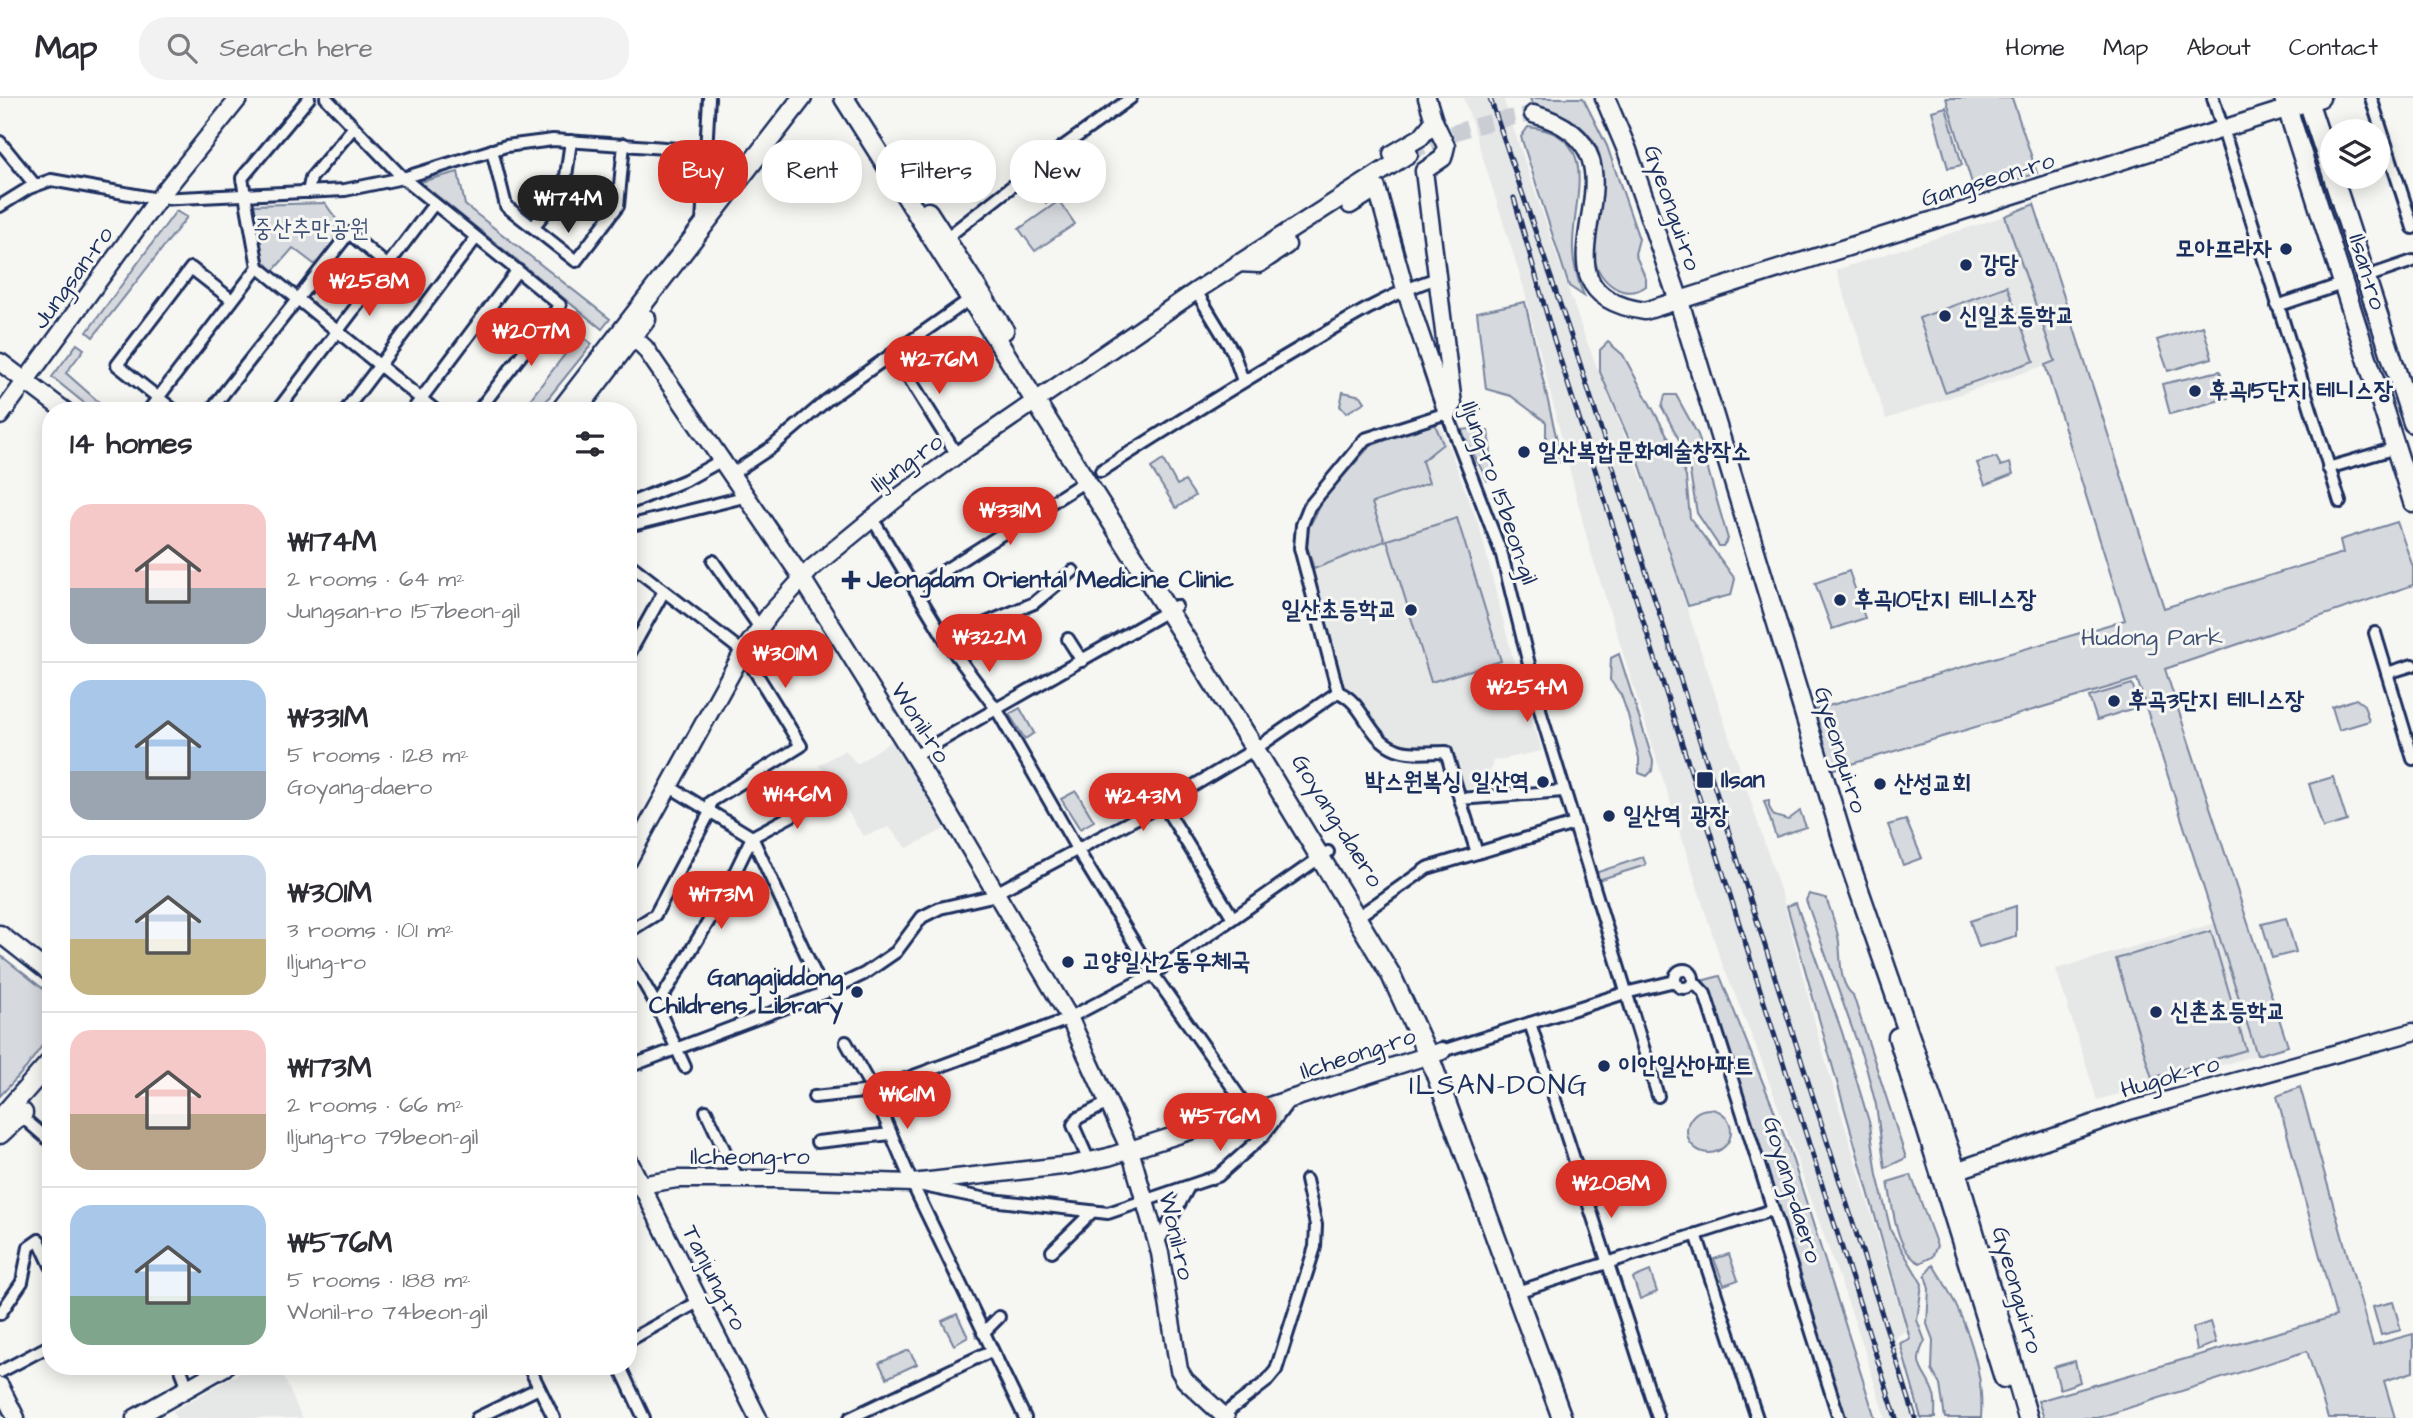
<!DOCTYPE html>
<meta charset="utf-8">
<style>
body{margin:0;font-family:"Architects Daughter","Poor Story",sans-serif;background:#f2f2f3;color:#2b2b33;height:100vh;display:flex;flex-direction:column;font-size:26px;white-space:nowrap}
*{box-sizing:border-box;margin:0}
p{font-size:23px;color:#7c7c81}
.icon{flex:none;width:38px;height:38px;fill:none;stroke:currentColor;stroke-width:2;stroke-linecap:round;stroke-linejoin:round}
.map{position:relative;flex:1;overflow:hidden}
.drawer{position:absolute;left:42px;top:304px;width:595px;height:973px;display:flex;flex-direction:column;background:#fff;border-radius:28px;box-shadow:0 4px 18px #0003}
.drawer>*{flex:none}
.banner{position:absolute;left:658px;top:42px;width:665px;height:63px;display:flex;gap:14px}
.controls{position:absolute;left:2320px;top:21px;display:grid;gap:14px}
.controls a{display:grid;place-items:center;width:70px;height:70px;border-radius:50%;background:#fff;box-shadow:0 4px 18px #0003;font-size:35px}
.price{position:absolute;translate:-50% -60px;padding:0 16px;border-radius:24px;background:#d93025;color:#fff;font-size:23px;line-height:46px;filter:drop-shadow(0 2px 4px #0008)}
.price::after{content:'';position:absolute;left:50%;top:42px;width:21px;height:16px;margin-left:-10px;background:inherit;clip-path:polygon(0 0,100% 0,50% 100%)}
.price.on{background:#222;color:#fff}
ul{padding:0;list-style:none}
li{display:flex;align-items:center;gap:21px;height:175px;padding:0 28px}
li+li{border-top:2px solid #e1e1e2}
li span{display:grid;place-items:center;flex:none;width:196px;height:140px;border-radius:21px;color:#555}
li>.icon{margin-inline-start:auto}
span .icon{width:84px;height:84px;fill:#fffc;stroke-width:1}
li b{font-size:30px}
h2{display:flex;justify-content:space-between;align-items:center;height:84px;padding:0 28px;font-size:30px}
.pill{padding:0 24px;border-radius:28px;background:#fff;box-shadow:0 4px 18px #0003;font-size:24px;line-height:63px}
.pill.on{background:#d93025;color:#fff}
header{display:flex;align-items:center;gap:42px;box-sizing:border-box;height:98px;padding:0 35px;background:#fff;border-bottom:2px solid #e1e1e2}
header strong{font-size:33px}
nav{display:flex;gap:38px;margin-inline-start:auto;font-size:24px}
.search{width:490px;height:63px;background:#f2f2f3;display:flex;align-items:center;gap:18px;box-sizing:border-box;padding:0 24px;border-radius:28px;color:#7c7c81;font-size:26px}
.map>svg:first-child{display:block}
.built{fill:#e6e7e7}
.green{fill:#d6d9dd;stroke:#78849e;stroke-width:2}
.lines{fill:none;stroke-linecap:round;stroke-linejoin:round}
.secondary-tunnel{stroke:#caced4;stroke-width:16;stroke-dasharray:16 8;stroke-linecap:butt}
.street-casing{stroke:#1b2f5e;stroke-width:16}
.secondary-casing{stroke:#1b2f5e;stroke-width:21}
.primary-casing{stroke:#1b2f5e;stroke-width:23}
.street{stroke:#f6f6f2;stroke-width:10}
.secondary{stroke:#f6f6f2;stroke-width:16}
.primary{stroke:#f6f6f2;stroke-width:18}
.rail-casing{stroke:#1b2f5e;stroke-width:5}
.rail{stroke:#f6f6f2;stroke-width:2.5;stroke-dasharray:8;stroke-linecap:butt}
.poi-dot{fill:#1b2f5e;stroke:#f6f6f2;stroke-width:2.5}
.labels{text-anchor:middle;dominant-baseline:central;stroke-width:6;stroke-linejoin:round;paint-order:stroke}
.street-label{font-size:24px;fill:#1b2f5e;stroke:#f6f6f2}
.park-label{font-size:24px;fill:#405177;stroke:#f6f6f2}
.poi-label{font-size:24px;font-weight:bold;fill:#1b2f5e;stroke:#f6f6f2;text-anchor:start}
.quarter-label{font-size:28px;letter-spacing:2px;fill:#1b2f5e;stroke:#f6f6f2}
</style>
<header>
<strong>Map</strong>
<div class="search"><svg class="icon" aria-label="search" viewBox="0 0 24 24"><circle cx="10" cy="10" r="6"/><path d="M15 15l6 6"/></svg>Search here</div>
<nav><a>Home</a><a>Map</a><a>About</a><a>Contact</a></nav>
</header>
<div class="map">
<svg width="2413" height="1320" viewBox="0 0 2413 1320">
<rect width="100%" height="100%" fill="#f6f6f2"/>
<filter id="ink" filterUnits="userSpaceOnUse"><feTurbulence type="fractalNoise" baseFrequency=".0143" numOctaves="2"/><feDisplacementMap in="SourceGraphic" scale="14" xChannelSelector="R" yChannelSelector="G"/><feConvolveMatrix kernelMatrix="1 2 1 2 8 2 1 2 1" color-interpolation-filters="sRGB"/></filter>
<g filter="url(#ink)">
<g class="built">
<path d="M1464,0h39l80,234 71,177 129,390 36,140 87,291 -11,8 23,80h-33l-23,-76 -101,-283 -41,-101 -131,-412 -66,-261z"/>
<path d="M2005,118l50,146 -169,57 -50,-149z"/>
<path d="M1438,321l42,110 37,146 25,76 -49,10 -7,24 -23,5 -16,-42 -49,-2 -23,-15 -21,-35 -12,-6 -38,-141 2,-23 6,-16 55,-68z"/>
<path d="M893,642l54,88 -40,20 -18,-21 -26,9 -44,-71 26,-15 12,14z"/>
<path d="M2216,825l41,132 -160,45 -41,-131z"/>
<path d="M250,1269h29l23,51h-126l-3,-7z"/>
</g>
<g class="green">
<path d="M1530,0h53l24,48 32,93 -4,15 11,25v7c-24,18 -53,-9 -53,-37 0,-33 17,-69 4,-101 -11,-26 -40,-37 -65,-44z"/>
<path d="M1946,0h66l25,75 -62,20z"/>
<path d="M1946,9l16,58 -14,3 -16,-57z"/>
<path d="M1528,29c73,7 46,68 45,116 -1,19 4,36 11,53l-15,-10 -48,-149z"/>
<path d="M458,74l7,33 145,114 -8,10 -182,-147z"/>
<path d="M1054,75l12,16 -20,14 -11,-15z"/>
<path d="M1059,103l16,23 -40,27 -16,-22z"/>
<path d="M325,105l18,26 -25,38 -25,-19 -20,23 -9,-10 -12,-56z"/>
<path d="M2034,106l130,404 179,-55 -3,-13 57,-18 16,45v18l-248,84 123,377 -31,9 -120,-376 -306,91 -20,-59 314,-91 -80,-255 10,-4 -50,-145z"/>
<path d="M176,113l11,6 -94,120 -6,-5z"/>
<path d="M2007,188l27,75 -89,31 -26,-74z"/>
<path d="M1525,204l37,160 -16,2v-42l-35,-26 -25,-7 -9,-77z"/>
<path d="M2203,228l9,32 -44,13 -11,-31z"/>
<path d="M580,237l12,9 -54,67h-17z"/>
<path d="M1608,244l15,13 55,100 8,22 4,41 45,61 -4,16 -43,11 -48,-141 -40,-93v-22z"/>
<path d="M77,246l7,5 -18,24 43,38h-15l-42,-34z"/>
<path d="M2220,273l8,27 -58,16 -8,-30z"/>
<path d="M1343,294l18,4 4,6 -19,11 -6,-7z"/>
<path d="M1665,297h11l22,40 30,104 -5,7h-4l-22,-33 -10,-58 -25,-48z"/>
<path d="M1434,324l9,22 -21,17 7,22 -57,20 13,38 -71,28 -7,-23 2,-19 16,-30 45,-51z"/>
<path d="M1479,330l9,3 5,35 -6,14 -26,-50z"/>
<path d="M1996,359l5,9 9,-3 3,11 -28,11 -8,-22z"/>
<path d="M1163,362l14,25 8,-4 10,15 -19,12 -25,-40z"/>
<path d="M1457,420l44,143 -70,21 -44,-142z"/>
<path d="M1849,473l16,47 -33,11 -17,-46z"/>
<path d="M1619,556l34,107 -1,10 -5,5 -8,-3v-15l-11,-43 -7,-20 -11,-15 1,-22z"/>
<path d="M2132,586l8,22 -43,14 -8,-23z"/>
<path d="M2356,601l8,6 5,16 -30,9 -7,-23z"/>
<path d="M1020,610l14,25 -9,6 -16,-25z"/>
<path d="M2333,679l14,44 -24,7 -14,-44z"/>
<path d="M1076,693l18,30 -14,8 -19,-30z"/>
<path d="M1769,702v7l5,9 14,4 12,-9 6,16 -30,10 -12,-36z"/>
<path d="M1906,722l16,38 -19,7 -15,-40z"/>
<path d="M1643,759l3,8 -48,15 -3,-7z"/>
<path d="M1809,796l17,4c5,13 9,25 12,38 4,19 -1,46 15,59l53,163 -21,10 -9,-63 -10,-38 -60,-167z"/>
<path d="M1796,805l46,129 28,93 7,50 14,56 31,53 -5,36 8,21c-15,27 2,30 9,54 2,7 1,15 1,23h-14l-21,-75 10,-4 -123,-433z"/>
<path d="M2016,808v30l-37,11 -9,-26z"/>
<path d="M2286,820l10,34 -24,6 -10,-34z"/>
<path d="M2211,833l35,119 -94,28 -36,-119z"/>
<path d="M0,857l51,40v38l-25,35 -26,28z"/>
<path d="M1720,878l68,169 87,273h-29l-145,-437z"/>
<path d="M2300,989l73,258 40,-11v38l-29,9 11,37h-67l-21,-67 -210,67h-53l-6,-17 298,-85 -59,-220z"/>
<circle cx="1709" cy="1033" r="22"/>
<path d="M1911,1077l26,71 -5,11 -12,6c-25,-12 -27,-57 -32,-81z"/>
<path d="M1729,1156l9,26 -14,5 -10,-26z"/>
<path d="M1933,1167c29,43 52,101 48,153h-36l-5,-33 -8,-15 1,-30 -6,-16 2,-35 -4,-14z"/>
<path d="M1650,1173l7,21 -17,7 -7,-21z"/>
<path d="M2393,1204l8,28 -20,5 -8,-28z"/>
<path d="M957,1216l11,23 -14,8 -12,-24z"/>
<path d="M2210,1224l6,21 -19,7 -4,-22z"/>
<path d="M909,1252l8,14 -30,14 -8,-15z"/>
<path d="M2075,1263l5,21 -20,7 -6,-22z"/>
</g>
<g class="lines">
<path class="secondary-tunnel" d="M1409,56c38,-23 80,-33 124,-40"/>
<g class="street-casing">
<g id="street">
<path d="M326,0l77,80 157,127 -82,106"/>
<path d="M2213,0l127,404"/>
<path d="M2371,0l42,130"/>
<path d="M0,44l35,43"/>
<path d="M492,52l14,56 70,55 42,-55 6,-62"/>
<path d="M705,75l11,14 12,6"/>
<path d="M308,94l3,-14 43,-51"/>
<path d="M0,108l29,-18 22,-8 107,19 187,-9 58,-12 103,-32 47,-6 154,11"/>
<path d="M702,126l7,-126"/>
<path d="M533,129l31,-37 7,-49"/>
<path d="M941,144l120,-94 70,-50"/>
<path d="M258,169l178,144"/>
<path d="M2366,179l47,-16"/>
<path d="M1196,193l37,61 10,29"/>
<path d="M2277,208l68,-23"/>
<path d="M894,256l63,101"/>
<path d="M148,313l110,-144 -16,-89 67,-80"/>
<path d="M175,313l-58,-46 74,-97 41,32"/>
<path d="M210,313l139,-178 39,33"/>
<path d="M277,313l157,-207"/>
<path d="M345,313l131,-173"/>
<path d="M412,313l105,-140"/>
<path d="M2328,370l68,-20"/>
<path d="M1101,373c67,-43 134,-85 202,-125 44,-26 86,-52 134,-68"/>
<path d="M733,375l39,-26 55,-47 146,-103"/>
<path d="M628,406l58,-24 38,-21"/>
<path d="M872,420l76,126 49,66 80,139 76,125 97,138"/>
<path d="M628,428l120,-30"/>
<path d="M713,463l47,67"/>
<path d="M628,465l115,89 58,94 -91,56v10l-55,103 -27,17"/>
<path d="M917,490l170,-108"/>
<path d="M2375,535l38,126"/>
<path d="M1068,541l14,22"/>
<path d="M950,549l22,-18 62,-26 39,-32"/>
<path d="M628,558l36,-65"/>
<path d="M2387,575l26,-8"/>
<path d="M1338,594l-38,-144 2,-23 7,-18 56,-68 82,-26 55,142 40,162 116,379"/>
<path d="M1338,594c27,11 29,46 58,57 14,6 35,3 50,3l14,47"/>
<path d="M914,658l262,-150"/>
<path d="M670,689l82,50 72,156"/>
<path d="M1163,706l70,114"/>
<path d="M628,732l14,7"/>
<path d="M1477,755l-17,-54 103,-8"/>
<path d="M1356,820l71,-50 147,-44"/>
<path d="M628,858l29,50 28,61"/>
<circle cx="1684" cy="881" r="9"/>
<path d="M1693,883l12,13 134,424"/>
<path d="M657,908l64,-105 31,-64 74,-40"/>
<path d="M1530,925l128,395"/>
<path d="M846,944l27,49 39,92 113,235"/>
<path d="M1442,953l183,-58 50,-12"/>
<path d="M628,969l196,-74 40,-19 32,-22 26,-35 18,-9 48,-11 175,-93 92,-55 83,-57"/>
<path d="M814,999l59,-6 190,-70 90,-47 175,-122"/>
<path d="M706,1013l32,68"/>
<path d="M21,1018l30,26"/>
<path d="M817,1044l74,-8"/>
<path d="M1089,1063l-16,-36 5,-7 30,-15"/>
<path d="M914,1086l77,16 117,13 110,-37 45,-40 27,-36"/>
<path d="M1696,1136l61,184"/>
<path d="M1158,1145l30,-55"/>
<path d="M1052,1153l39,-38"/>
<path d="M1523,1192l249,-80"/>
<path d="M0,1216l22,-32 7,-35 10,-7 12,26"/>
<path d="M983,1235l16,-16"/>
<path d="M628,1243l72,-40"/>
<path d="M180,1269l8,21"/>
<path d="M529,1269l25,51"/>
<path d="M620,1269l24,51"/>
<path d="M0,1274l51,-27"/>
<path d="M1223,1317l43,-33 10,-12 39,-123 1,-22 -10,-45"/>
<path d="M477,1320l62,-30"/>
<path d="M850,1320l141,-67"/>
</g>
</g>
<g class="secondary-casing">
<g id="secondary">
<path d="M1427,0l7,23 12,25 -3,12 -19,13 29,233 -4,7"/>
<path d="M1533,16c140,38 -26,177 112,197l676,-213"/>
<path d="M1392,56l29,-17 13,-16"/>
<path d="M1350,107l27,-17 28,101 42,124"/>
<path d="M1238,165l21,1 28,-19"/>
<path d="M624,231l21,19 157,230 142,227 125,212 61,133 30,103 19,117 6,10 41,38"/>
<path d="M0,264l65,49"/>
<path d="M0,318l158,-217 81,-101"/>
<path d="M628,763l115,-209 27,-38 42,-46 84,-69 61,-44 239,-164 213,-137"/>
<path d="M0,836l51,40"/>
<path d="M628,1061l130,259"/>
<path d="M1947,1076l182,-63 284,-79"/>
<path d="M628,1089l49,-8h98l137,4 159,-18 37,-8 334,-106"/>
<path d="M0,1288l16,32"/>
<path d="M135,1320l90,-51"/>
</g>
</g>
<g class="primary-casing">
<g id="primary">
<path d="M844,0l406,643 141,234 41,89 130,354"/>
<path d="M1605,0l22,52 51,148 174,572 104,300 72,248"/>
<path d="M2284,0l129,404"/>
<path d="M2307,0l26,78"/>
<path d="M2333,79l80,246"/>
<path d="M928,114l76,118"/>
<path d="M560,313l242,-313"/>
<path d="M576,313l70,-92"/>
<path d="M1898,939l106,341"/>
<path d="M0,1021l51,-58"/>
<path d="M0,1036l23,-21"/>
</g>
</g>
<use href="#street" class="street"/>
<use href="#secondary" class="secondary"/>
<use href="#primary" class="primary"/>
<g class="rail-casing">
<g id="rail">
<path d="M1490,0l87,256 338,1064"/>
<path d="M1514,100l40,142 342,1078"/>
</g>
</g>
<use href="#rail" class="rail"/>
</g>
</g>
<g class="poi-dot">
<circle cx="2286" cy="151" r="7"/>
<circle cx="1966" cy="167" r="7"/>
<circle cx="1945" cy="218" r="7"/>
<circle cx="2195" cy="293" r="7"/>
<circle cx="1524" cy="354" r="7"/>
<path d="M847.5 471.5h7v7h7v7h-7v7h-7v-7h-7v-7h7z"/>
<circle cx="1840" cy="502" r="7"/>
<circle cx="1411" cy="512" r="7"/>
<circle cx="2114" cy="603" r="7"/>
<rect x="1696" y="673" width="18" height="18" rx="3.5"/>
<circle cx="1543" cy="684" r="7"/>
<circle cx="1880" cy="686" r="7"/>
<circle cx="1609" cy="718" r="7"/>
<circle cx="1068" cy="864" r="7"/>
<circle cx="857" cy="894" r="7"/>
<circle cx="2156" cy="914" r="7"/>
<circle cx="1604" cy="968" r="7"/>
</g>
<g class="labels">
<g class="street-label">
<text transform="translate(1988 82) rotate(-17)">Gangseon-ro</text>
<text transform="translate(1672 110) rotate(71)">Gyeongui-ro</text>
<text transform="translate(2367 174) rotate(73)">Ilsan-ro</text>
<text transform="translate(73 180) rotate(-54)">Jungsan-ro</text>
<text transform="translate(907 365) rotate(-36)">Iljung-ro</text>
<text transform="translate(1499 395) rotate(71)">Iljung-ro 15beon-gil</text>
<text transform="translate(920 625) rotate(58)">Wonil-ro</text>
<text transform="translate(1840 652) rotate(73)">Gyeongui-ro</text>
<text transform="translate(1337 723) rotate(58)">Goyang-daero</text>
<text transform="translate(1358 956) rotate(-18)">Ilcheong-ro</text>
<text transform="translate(2170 979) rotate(-16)">Hugok-ro</text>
<text x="750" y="1059">Ilcheong-ro</text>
<text transform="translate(1792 1092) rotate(73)">Goyang-daero</text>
<text transform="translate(1176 1138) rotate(77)">Wonil-ro</text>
<text transform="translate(714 1180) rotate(63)">Tanjung-ro</text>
<text transform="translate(2017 1192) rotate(74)">Gyeongui-ro</text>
</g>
<g class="park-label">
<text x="311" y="131">중산추만공원</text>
<text x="2152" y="540">Hudong Park</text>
</g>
<g class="poi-label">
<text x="2272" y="151" text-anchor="end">모아프라자</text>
<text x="1980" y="167">강당</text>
<text x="1959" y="218">신일초등학교</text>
<text x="2209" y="293">후곡15단지 테니스장</text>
<text x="1538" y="354">일산복합문화예술창작소</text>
<text x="867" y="482">Jeongdam Oriental Medicine Clinic</text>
<text x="1854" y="502">후곡10단지 테니스장</text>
<text x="1397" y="512" text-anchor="end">일산초등학교</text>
<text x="2128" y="603">후곡3단지 테니스장</text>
<text x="1721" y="682">Ilsan</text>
<text x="1529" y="684" text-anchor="end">박스원복싱 일산역</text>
<text x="1894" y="686">산성교회</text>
<text x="1623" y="718">일산역 광장</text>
<text x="1082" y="864">고양일산2동우체국</text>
<text x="843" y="880" text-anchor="end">Gangajiddong<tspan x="843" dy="28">Childrens Library</tspan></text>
<text x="2170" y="914">신촌초등학교</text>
<text x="1618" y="968">이안일산아파트</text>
</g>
<g class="quarter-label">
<text x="1499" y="987">ILSAN-DONG</text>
</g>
</g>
</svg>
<div class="controls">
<a><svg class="icon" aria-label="layers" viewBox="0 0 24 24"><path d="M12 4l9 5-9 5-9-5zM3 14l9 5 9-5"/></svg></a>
</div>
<b class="price on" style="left:568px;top:137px">₩174M</b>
<b class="price" style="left:369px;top:220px">₩258M</b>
<b class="price" style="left:531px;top:270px">₩207M</b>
<b class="price" style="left:939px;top:298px">₩276M</b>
<b class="price" style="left:1010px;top:449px">₩331M</b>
<b class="price" style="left:989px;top:576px">₩322M</b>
<b class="price" style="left:785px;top:592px">₩301M</b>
<b class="price" style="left:1527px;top:626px">₩254M</b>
<b class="price" style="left:797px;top:733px">₩146M</b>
<b class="price" style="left:1143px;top:735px">₩243M</b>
<b class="price" style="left:721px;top:833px">₩173M</b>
<b class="price" style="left:907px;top:1033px">₩161M</b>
<b class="price" style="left:1220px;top:1055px">₩576M</b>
<b class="price" style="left:1611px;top:1122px">₩208M</b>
<div class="banner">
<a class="pill on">Buy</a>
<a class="pill">Rent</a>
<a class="pill">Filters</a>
<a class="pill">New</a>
</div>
<section class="drawer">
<h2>14 homes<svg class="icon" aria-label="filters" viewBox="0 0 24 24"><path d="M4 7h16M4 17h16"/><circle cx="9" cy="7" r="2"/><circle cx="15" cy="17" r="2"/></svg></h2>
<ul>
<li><span style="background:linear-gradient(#f6c9c9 60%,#9aa5b1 0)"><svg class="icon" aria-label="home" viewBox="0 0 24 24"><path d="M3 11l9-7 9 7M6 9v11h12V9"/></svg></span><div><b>₩174M</b><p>2 rooms · 64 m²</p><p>Jungsan-ro 157beon-gil</p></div></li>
<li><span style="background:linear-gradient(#a9c7e8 65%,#9aa5b1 0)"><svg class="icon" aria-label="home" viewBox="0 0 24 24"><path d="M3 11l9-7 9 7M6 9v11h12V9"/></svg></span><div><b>₩331M</b><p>5 rooms · 128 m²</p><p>Goyang-daero</p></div></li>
<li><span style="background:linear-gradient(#c9d6e8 60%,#c2b280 0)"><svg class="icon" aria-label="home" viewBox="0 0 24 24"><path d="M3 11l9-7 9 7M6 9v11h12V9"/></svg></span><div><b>₩301M</b><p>3 rooms · 101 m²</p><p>Iljung-ro</p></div></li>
<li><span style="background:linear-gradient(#f6c9c9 60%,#b9a48a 0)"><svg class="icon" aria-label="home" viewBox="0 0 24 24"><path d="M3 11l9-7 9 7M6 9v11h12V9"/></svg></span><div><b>₩173M</b><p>2 rooms · 66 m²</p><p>Iljung-ro 79beon-gil</p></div></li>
<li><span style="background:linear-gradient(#a9c7e8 65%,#7fa58c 0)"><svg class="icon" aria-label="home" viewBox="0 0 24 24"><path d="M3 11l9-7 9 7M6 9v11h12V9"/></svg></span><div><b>₩576M</b><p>5 rooms · 188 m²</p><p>Wonil-ro 74beon-gil</p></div></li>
</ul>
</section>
</div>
